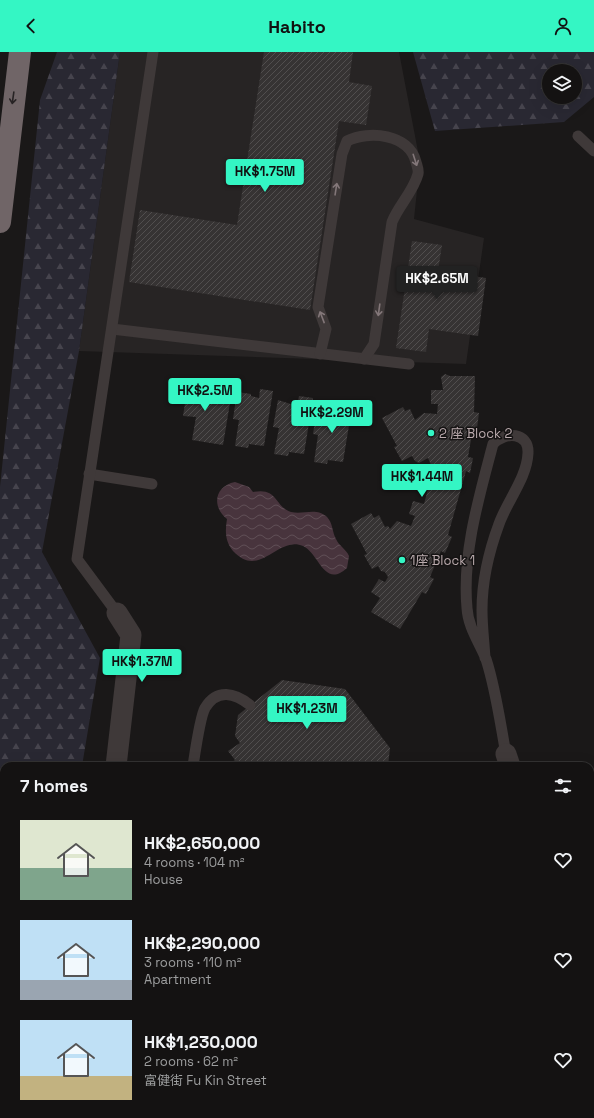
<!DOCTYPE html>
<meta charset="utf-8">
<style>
body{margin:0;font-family:"Space Grotesk","Noto Sans TC",sans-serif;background:#1d1b1b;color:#f1f3f6;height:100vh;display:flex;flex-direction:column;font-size:15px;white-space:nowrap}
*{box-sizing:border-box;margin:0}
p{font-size:13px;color:#9d9e9f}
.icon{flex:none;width:22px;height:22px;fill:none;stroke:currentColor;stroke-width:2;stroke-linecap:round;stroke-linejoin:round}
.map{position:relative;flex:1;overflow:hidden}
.side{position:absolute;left:0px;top:710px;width:594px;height:356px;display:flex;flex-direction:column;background:#141212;border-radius:12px 12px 0 0;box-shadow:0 4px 16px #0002,0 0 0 1px #333232}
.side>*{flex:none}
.tools{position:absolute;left:542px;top:12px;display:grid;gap:8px}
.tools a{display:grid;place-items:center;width:40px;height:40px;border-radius:50%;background:#141212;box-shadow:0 4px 16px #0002,0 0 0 1px #333232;font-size:20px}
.price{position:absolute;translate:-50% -34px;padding:0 9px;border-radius:4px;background:#34f6c4;color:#111;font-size:13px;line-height:26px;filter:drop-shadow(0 1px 2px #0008)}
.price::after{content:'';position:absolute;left:50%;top:24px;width:12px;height:9px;margin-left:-6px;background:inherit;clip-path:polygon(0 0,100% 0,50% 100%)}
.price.selected{background:#222;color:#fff}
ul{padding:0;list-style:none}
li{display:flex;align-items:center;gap:12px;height:100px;padding:0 20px}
li span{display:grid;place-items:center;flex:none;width:112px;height:80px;border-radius:0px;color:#555}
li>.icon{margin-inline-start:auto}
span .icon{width:48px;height:48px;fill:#fffc;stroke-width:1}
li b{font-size:17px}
h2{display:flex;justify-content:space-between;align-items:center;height:48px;padding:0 20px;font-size:17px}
header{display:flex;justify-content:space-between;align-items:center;height:52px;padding:0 20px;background:#34f6c4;color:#111;font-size:18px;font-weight:600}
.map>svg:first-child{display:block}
.built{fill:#272424}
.forest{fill:url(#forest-firs);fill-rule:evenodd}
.water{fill:url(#water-waves)}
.building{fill:url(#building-hatch)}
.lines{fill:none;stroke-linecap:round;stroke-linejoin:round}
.lane{stroke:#3f3939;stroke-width:11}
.street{stroke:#3f3939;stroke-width:21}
.highway{stroke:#706567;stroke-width:22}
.oneway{stroke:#272324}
.oneway2{stroke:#837779}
.poi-dot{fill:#34f6c4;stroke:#151313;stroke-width:1.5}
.labels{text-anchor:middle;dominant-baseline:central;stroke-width:3;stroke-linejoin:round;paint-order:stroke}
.poi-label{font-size:13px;fill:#baaaad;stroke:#151313;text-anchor:start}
</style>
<header><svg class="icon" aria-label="back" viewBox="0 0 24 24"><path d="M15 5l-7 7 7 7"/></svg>Habito<svg class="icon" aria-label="person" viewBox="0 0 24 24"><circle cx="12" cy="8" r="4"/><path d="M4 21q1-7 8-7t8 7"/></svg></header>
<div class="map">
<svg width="594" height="1066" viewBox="0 0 594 1066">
<defs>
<pattern id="forest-firs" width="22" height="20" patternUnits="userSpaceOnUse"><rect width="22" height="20" fill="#292832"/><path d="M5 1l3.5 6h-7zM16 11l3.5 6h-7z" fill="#46444d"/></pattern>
<pattern id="water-waves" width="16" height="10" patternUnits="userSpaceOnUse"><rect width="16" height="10" fill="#48343d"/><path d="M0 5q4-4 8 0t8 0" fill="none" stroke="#604f56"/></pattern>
<pattern id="building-hatch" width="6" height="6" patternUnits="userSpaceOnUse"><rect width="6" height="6" fill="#363333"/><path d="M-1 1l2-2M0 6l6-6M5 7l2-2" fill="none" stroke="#514e4e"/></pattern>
</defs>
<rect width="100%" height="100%" fill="#1a1818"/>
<path class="built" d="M120,0h279l21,110 -6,57 70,19 -18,126 -387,-13z"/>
<g class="forest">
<path d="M57,0h63l-41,299 -37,201 58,106 -18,108h-78v348h22v4h-26v-631l40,-387z"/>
<path d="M413,0h181v45l-30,25 -129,9zM549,19h26v26h-26z"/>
</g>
<path class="water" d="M235,430l14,5 4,5c25,-5 21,14 38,20 13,3 25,-5 36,5 6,6 5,15 9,22 3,7 10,10 13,17l-2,12c-23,21 -28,-15 -44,-22 -25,-11 -43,34 -70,5 -8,-10 -8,-20 -6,-32 -16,-13 -12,-33 8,-37z"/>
<g class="building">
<path d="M264,0h89l-4,30 23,4 -6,39 -27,-4 -29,189 -181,-28 11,-72 97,15z"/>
<path d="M412,189l30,4 -4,26 48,7 -8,58 -49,-7 -3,23 -30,-4z"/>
<path d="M445,322l5,2h25l-1,36 5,1 -2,15h-4l-5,29 5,1 -3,15 -4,-2 -18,64 4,2 -7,16 -4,-2 -11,26 4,2 -8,15 -4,-2 -22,37 -29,-17 9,-14 -9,-6 8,-13 6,3 3,-5 -3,-5 -4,-1 -3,-5 -6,3 -8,-14 3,-1 -16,-30 20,-11 3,5 5,-3 6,12 3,-1 2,3 7,-8 14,5 4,-10 -6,-2 4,-13 11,3 5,-19 -6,-1 3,-12 3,1 2,-8 -3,-7 -9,5 -4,-2 -3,-5 -10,5 -8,-14 3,-1 -15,-28 21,-11 2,4 5,-2 5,11 9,-7 13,1 1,-10h-7v-14h12l-2,-13z"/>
<path d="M185,326l23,4 -2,12 13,2 -1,5 12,2 -7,42 -31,-5 4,-23 -13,-1 3,-19h-4z"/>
<path d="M260,337l13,2 -9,55 -15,-2 -1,4 -13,-2 4,-26 -6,-1 4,-27 14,2v2l8,2z"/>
<path d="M299,344l14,2 -9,56 -15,-2 -1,4 -14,-2 5,-26 -6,-1 5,-27 19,6z"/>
<path d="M339,353l13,2 -9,55 -15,-2 -1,4 -13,-2 4,-27 -5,-1 4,-26 12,2v3l9,1z"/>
<path d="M282,628l63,9 45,59 -2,18h-159l-1,-1 7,-5 -7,-9 12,-8 -5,-7 3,-21z"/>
<path d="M594,777v32l-4,2v-31z"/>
<path d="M132,1062h267l-1,4h-266z"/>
</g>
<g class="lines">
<g class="lane">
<path d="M578,84l16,15"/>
<path d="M112,277l297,35"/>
<path d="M320,302l6,-25 -8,-22 24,-153 5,-13c22,-11 62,-7 69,21 1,4 3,8 2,12 -5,18 -19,31 -26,48l-18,122 -10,15"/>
<path d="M89,422l63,10"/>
<path d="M117,561l-40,-54 76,-507"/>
<path d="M485,606c-1,-16 -3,-32 -3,-48 0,-30 7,-59 17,-86 8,-23 28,-46 29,-71 1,-21 -23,-22 -35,-9 -14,53 -31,110 -26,164 1,19 12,34 19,51 10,31 14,63 20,95"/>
<path d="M193,714c2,-13 7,-49 12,-58 12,-20 30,-15 45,-3"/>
<path d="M590,885l4,-17"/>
<path d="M520,1066l6,-4"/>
</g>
<g class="street">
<path d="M506,702l4,12"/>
<path d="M116,714l15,-131 -14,-22"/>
<path d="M62,1066l1,-4"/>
<path d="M474,1066v-4"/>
</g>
<path class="highway" d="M0,170l20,-170"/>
</g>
<defs><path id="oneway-shaft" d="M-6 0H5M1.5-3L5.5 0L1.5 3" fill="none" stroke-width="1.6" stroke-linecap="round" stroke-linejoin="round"/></defs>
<use class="oneway" href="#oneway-shaft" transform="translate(13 46) rotate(98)"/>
<g class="oneway2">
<use href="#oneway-shaft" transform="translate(415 108) rotate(72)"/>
<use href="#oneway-shaft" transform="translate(336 137) rotate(-81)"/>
<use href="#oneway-shaft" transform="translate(379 258) rotate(98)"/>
<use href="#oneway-shaft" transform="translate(322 265) rotate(-111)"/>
</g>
<g class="poi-dot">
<circle cx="431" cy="381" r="4"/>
<circle cx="402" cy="508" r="4"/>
</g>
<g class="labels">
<g class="poi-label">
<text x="439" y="381">2 座 Block 2</text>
<text x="410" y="508">1座 Block 1</text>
</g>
</g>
</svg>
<div class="tools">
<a><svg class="icon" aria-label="layers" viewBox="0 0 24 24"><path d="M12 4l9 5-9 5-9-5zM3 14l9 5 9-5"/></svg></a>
</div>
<b class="price" style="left:265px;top:141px">HK$1.75M</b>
<b class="price selected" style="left:437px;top:248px">HK$2.65M</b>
<b class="price" style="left:205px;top:360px">HK$2.5M</b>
<b class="price" style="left:332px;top:382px">HK$2.29M</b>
<b class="price" style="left:422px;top:446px">HK$1.44M</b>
<b class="price" style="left:142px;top:631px">HK$1.37M</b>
<b class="price" style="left:307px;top:678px">HK$1.23M</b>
<section class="side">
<h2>7 homes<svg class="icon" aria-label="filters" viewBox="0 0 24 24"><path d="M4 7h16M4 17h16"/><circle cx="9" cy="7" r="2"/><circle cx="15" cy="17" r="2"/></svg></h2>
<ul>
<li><span style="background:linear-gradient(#dfe7d0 60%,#7fa58c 0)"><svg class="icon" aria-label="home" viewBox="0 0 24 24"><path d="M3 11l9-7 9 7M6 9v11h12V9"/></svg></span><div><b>HK$2,650,000</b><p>4 rooms · 104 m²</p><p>House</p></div><svg class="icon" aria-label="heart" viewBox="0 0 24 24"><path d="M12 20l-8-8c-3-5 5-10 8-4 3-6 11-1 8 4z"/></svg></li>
<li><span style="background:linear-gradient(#bfe0f5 75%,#9aa5b1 0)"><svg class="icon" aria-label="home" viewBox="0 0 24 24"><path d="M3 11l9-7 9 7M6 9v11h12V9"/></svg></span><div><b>HK$2,290,000</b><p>3 rooms · 110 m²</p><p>Apartment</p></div><svg class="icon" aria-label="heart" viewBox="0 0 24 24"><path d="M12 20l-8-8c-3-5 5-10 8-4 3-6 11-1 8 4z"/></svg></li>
<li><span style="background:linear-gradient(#bfe0f5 70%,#c2b280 0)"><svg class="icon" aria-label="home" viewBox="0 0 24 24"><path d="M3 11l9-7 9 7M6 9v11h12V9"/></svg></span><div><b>HK$1,230,000</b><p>2 rooms · 62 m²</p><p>富健街 Fu Kin Street</p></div><svg class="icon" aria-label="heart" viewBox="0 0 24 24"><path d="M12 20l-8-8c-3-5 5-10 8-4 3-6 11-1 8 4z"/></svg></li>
</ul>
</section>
</div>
